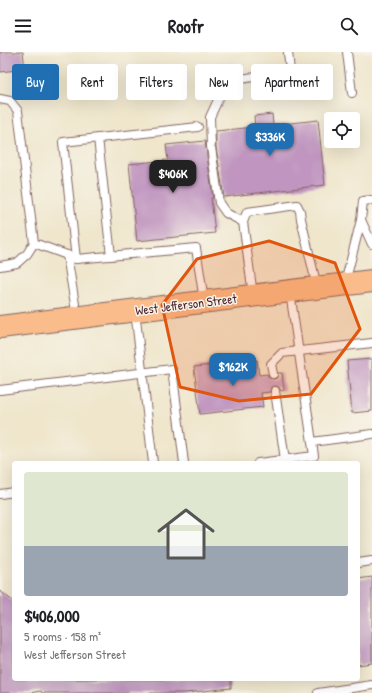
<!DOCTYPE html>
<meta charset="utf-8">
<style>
body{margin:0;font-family:"Patrick Hand",sans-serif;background:#f2f2f2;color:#202124;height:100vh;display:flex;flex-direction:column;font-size:15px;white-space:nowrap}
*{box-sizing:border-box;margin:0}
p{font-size:13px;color:#757577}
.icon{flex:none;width:22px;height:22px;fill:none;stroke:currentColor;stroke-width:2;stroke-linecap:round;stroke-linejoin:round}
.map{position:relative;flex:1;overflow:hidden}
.side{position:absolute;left:12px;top:409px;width:348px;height:220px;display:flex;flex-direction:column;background:#fff;border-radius:4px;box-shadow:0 4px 16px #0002}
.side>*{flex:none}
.hud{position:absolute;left:12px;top:12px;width:348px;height:36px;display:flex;gap:8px}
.buttons{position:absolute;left:324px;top:60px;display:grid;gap:8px}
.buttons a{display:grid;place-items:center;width:36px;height:36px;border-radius:4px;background:#fff;box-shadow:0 4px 16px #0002;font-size:20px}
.price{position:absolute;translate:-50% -34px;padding:0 9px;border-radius:8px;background:#1f6fb2;color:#fff;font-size:13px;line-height:26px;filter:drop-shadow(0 1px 2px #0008)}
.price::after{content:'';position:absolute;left:50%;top:24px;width:12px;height:9px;margin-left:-6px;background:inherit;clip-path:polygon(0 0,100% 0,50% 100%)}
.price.on{background:#222;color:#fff}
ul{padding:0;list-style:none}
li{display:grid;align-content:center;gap:8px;height:212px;padding:0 12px}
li+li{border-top:1px solid #e0e0e0}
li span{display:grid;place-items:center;height:124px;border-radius:4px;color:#555}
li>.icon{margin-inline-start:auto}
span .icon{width:72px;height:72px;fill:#fffc;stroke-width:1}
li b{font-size:17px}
.pill{padding:0 14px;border-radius:4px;background:#fff;box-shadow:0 4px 16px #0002;font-size:14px;line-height:36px}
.pill.on{background:#1f6fb2;color:#fff}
header{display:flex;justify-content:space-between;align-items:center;height:52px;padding:0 12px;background:#fff;font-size:18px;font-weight:700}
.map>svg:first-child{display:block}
.building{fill:#c095c0}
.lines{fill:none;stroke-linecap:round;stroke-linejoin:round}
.service-casing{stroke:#846563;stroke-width:10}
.primary-casing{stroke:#846563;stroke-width:24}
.service{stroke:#fff;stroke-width:8}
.primary{stroke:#f9bc8a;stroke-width:22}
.marked{fill:#e0560e;fill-opacity:0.2;stroke:#e0560e;stroke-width:3;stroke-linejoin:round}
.labels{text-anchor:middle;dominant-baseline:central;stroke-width:3;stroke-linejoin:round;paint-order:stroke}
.street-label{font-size:13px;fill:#4a1f2b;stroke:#f7f3e8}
</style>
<header><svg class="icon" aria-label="menu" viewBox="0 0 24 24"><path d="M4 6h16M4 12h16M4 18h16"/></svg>Roofr<svg class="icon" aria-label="search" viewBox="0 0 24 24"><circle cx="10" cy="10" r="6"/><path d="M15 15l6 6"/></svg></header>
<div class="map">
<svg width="372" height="641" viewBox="0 0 372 641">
<rect width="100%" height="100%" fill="#f7f3e8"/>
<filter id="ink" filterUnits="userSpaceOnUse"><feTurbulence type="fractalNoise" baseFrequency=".025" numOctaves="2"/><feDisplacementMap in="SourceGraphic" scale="8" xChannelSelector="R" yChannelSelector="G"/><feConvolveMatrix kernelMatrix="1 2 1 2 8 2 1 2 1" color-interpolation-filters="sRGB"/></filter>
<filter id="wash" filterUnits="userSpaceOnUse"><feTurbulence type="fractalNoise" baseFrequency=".012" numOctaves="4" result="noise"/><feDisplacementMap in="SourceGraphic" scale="16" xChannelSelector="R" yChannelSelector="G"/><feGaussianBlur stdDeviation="0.9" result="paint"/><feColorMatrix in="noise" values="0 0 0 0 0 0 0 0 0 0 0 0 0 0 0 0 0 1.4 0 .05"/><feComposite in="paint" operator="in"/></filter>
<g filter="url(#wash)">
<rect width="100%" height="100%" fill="#efe6cc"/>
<g id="blocks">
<g class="building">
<path d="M0,0h23l2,17 -25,3z"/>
<path d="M272,62l1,11 45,-5 7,65 -101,12 -8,-50v-16l39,-4 -1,-11z"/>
<path d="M205,89l8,57h-2l4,35 -78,8 -8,-77 39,-4 -2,-15z"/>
<path d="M372,307v52l-20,2 -5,-52z"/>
<path d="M257,308l2,15 8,-1 2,4 5,1 3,-1 1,-5h4l2,17 -3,1 -2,-4 -4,-1 -4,1 -1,5 -9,1 2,14 -63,7 -6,-47z"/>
<path d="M372,525v86l-14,2v-86z"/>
<path d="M0,539l14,11v77h217v9l-46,5h-143l-1,-2 -12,2h-29z"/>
</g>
</g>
</g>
<g filter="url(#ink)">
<use href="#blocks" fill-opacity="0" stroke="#846563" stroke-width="1"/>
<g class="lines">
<g class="service-casing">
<g id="service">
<path d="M347,0l5,41"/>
<path d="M0,47l10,2 8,10 16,132 -7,11 -10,9 -17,3"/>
<path d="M98,86l13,118"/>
<path d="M361,168l2,-19 9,-1"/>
<path d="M243,170l-17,-9 -7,-10 -8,-56 -1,-30 14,-30 11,-7 55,-9 -2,-19"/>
<path d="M34,191l33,12 9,4 120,-11 8,53"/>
<path d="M67,203l10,62"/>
<path d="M76,207l-13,-117 135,-15"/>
<path d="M345,231l16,-63 11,24"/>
<path d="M253,243l-10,-73 4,-10 50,-7 3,6 1,8 16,68"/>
<path d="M135,259l18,152"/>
<path d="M273,322l-2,-10 11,-11 90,-10"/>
<path d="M0,338l172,-21 12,94"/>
<path d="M275,339l10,69"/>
<path d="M312,390l60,-8"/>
<path d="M258,411l56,-7 -24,-164"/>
<path d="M0,442l14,-2"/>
<path d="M358,511l14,-2"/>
<path d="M318,641l54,-8"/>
</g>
</g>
<g class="primary-casing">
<path id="primary" d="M0,275l372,-46"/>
</g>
<use href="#service" class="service"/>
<use href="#primary" class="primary"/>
</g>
</g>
<path class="marked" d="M269,189l66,22 25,66 -49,65 -72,7 -59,-14 -18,-82 35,-46z"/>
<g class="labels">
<g class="street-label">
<text transform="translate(186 252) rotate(-7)">West Jefferson Street</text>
</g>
</g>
</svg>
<div class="buttons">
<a><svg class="icon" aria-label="locate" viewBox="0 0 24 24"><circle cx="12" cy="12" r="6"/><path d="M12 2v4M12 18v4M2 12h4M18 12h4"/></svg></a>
</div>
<b class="price" style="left:270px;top:105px">$336K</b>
<b class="price on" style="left:173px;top:142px">$406K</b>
<b class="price" style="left:233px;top:335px">$162K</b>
<div class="hud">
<a class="pill on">Buy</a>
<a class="pill">Rent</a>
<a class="pill">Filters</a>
<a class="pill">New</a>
<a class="pill">Apartment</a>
</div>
<section class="side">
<ul>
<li><span style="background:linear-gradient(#dfe7d0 60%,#9aa5b1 0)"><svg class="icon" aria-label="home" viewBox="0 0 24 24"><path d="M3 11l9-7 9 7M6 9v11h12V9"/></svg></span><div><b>$406,000</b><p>5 rooms · 158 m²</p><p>West Jefferson Street</p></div></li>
</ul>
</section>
</div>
